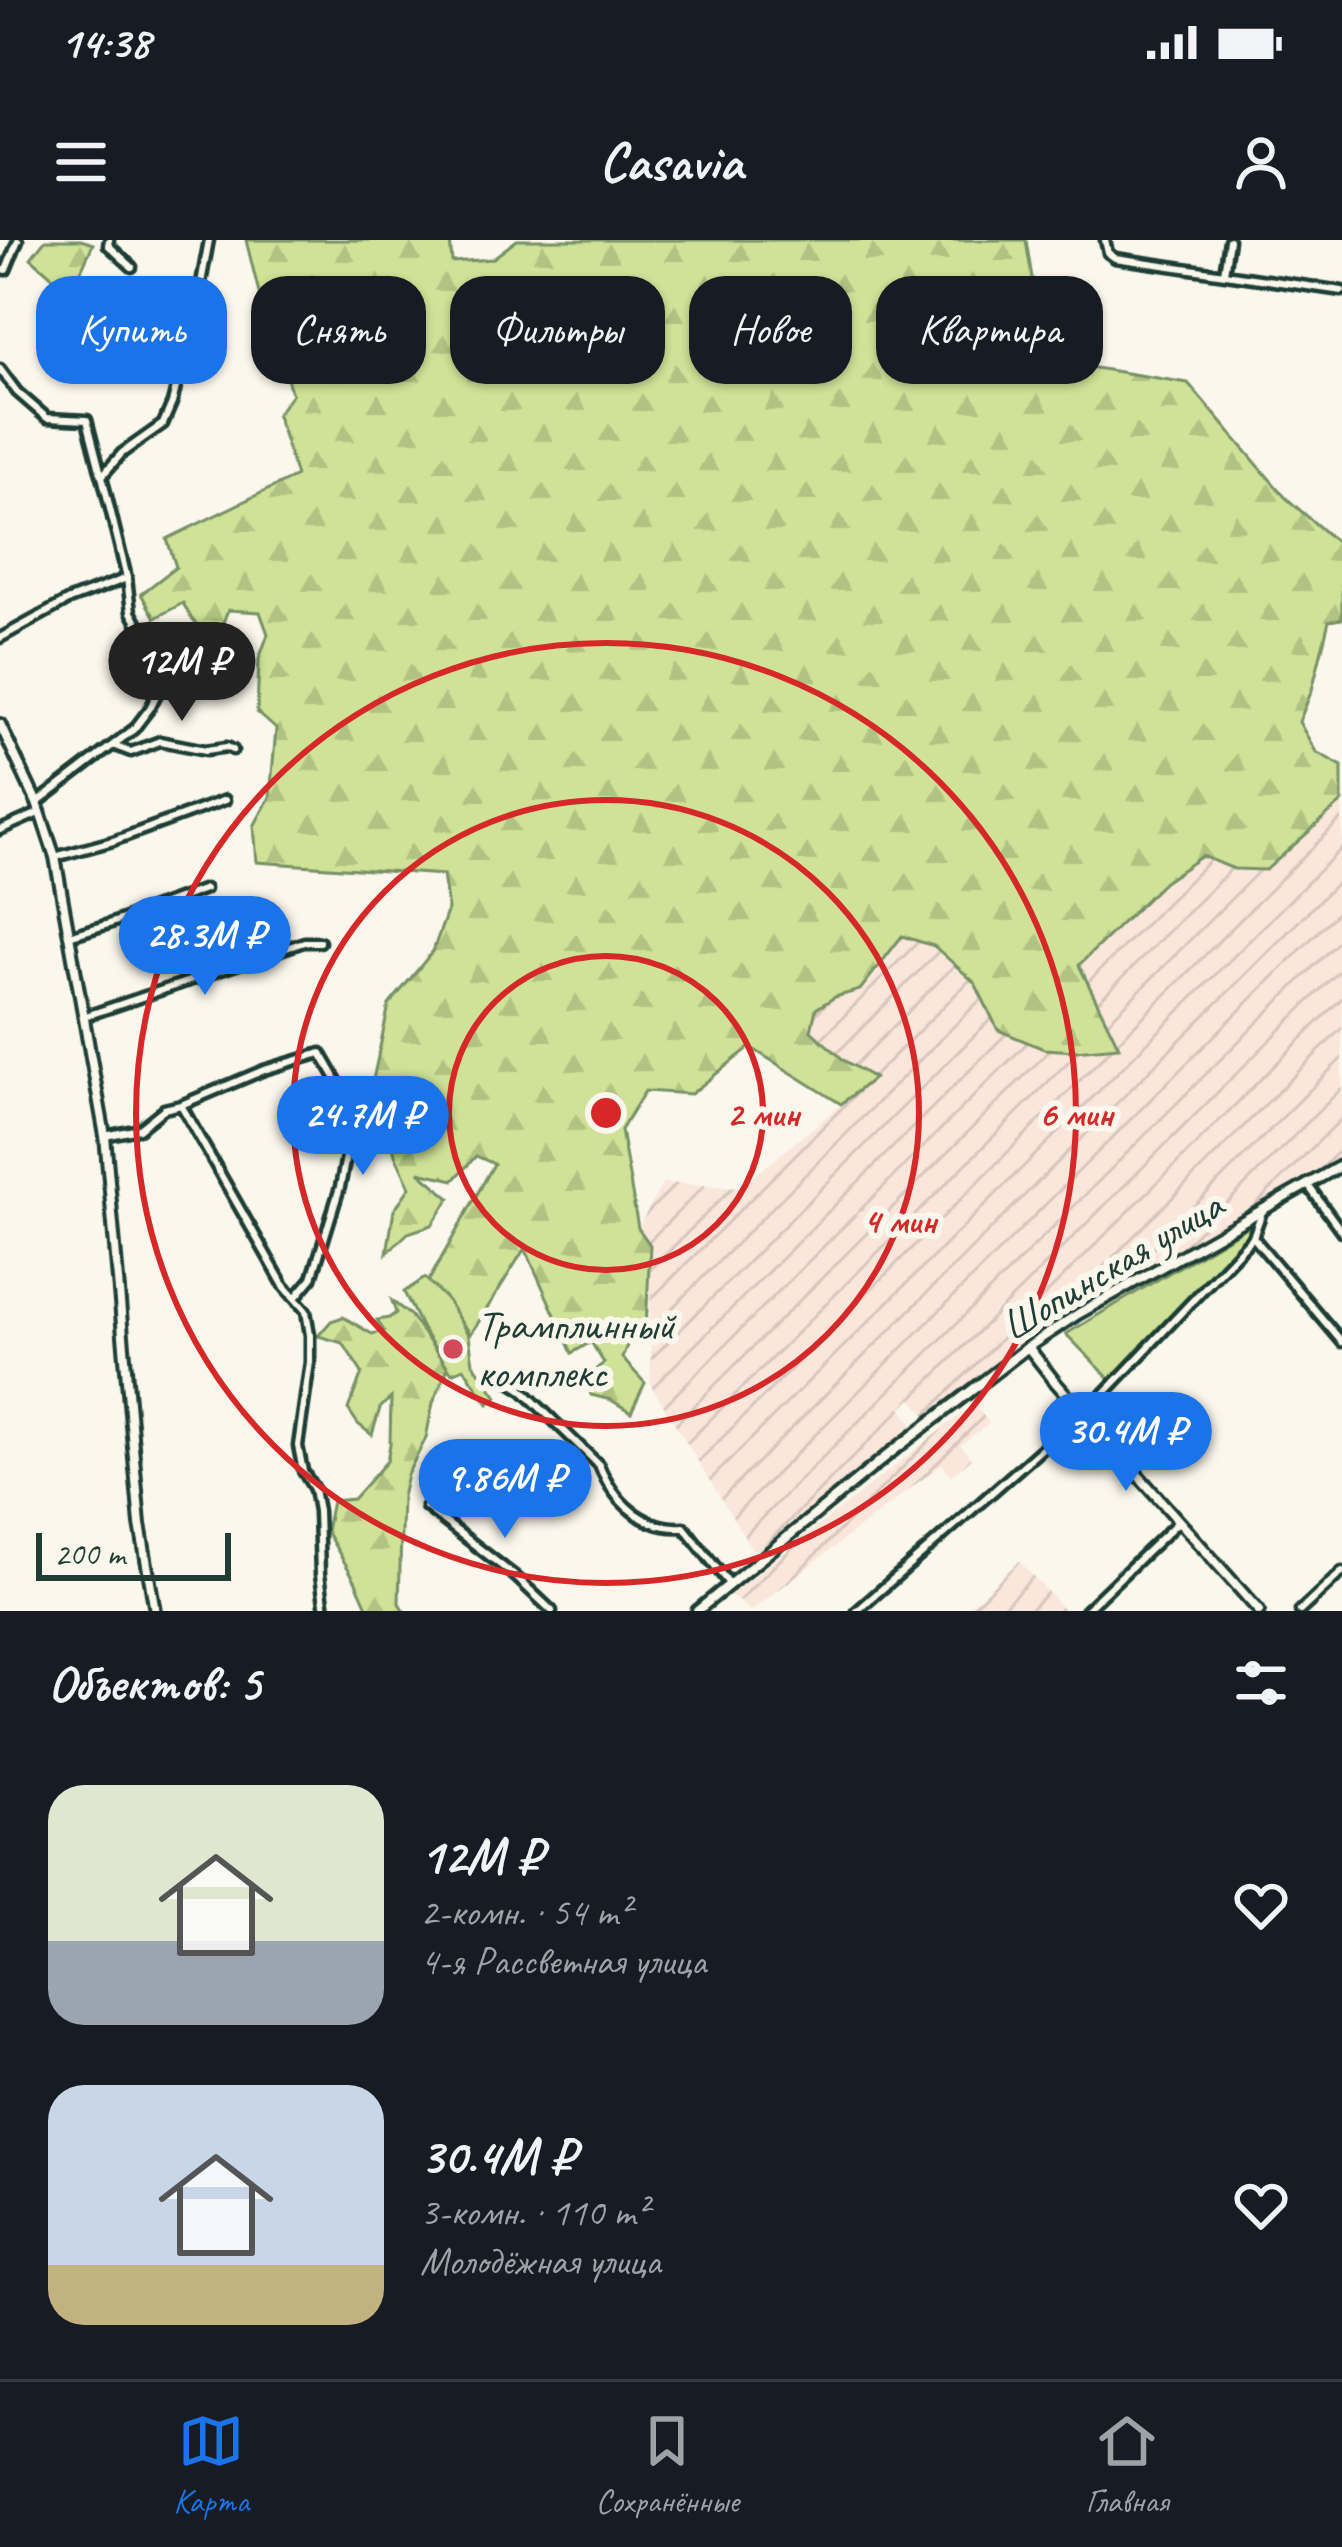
<!DOCTYPE html>
<html lang="ru">
<meta charset="utf-8">
<style>
body{margin:0;font-family:Caveat,sans-serif;background:#242831;color:#f1f3f6;height:100vh;display:flex;flex-direction:column;font-size:45px;white-space:nowrap}
*{box-sizing:border-box;margin:0}
p{font-size:39px;color:#9ea1a6}
.icon{flex:none;width:66px;height:66px;fill:none;stroke:currentColor;stroke-width:2;stroke-linecap:round;stroke-linejoin:round}
.map{position:relative;height:1371px;overflow:hidden}
.panel{display:flex;flex-direction:column;background:#171b24;flex:1}
.panel>*{flex:none}
.banner{position:absolute;left:36px;top:36px;width:1272px;height:108px;display:flex;gap:24px}
.scale{position:absolute;left:36px;bottom:30px;width:195px;box-sizing:border-box;padding-left:12px;border:6px solid #1f3d34;border-top:0;font-size:33px;line-height:42px;white-space:nowrap;color:#1f3d34;-webkit-text-stroke:9px #fbf7ec;paint-order:stroke}
.price{position:absolute;translate:-50% -102px;padding:0 27px;border-radius:42px;background:#1a73e8;color:#fff;font-size:39px;line-height:78px;filter:drop-shadow(0 3px 6px #0008)}
.price::after{content:'';position:absolute;left:50%;top:72px;width:36px;height:27px;margin-left:-18px;background:inherit;clip-path:polygon(0 0,100% 0,50% 100%)}
.price.active{background:#222;color:#fff}
ul{padding:0;list-style:none}
li{display:flex;align-items:center;gap:36px;height:300px;padding:0 48px}
li span{display:grid;place-items:center;flex:none;width:336px;height:240px;border-radius:36px;color:#555}
li>.icon{margin-inline-start:auto}
span .icon{width:144px;height:144px;fill:#fffc;stroke-width:1}
li b{font-size:51px}
h2{display:flex;justify-content:space-between;align-items:center;height:144px;padding:0 48px;font-size:51px}
.pill{padding:0 42px;border-radius:36px;background:#171b24;box-shadow:0 3px 9px #0004;font-size:42px;line-height:108px}
.pill.active{background:#1a73e8;color:#fff}
.status{display:flex;justify-content:space-between;align-items:center;height:84px;padding:0 60px;background:#171b24;direction:ltr}
.status svg{height:33px;fill:currentColor}
header{display:flex;justify-content:space-between;align-items:center;height:156px;padding:0 48px;background:#171b24;font-size:54px;font-weight:700}
.dock{display:flex;justify-content:space-around;align-items:center;height:168px;border-top:3px solid #363941;background:#171b24;font-size:33px;color:#9ea1a6}
.dock a{display:grid;justify-items:center;gap:6px}
.dock .active{color:#1a73e8}
.map>svg:first-child{display:block}
.industrial{fill:url(#industrial-furrows)}
.forest{fill:url(#forest-firs);stroke:#779066;stroke-width:3}
.green{fill:#cfe297;stroke:#779066;stroke-width:3}
.lines{fill:none;stroke-linecap:round;stroke-linejoin:round}
.minor-casing{stroke:#1f3d34;stroke-width:15}
.tertiary-casing{stroke:#1f3d34;stroke-width:16}
.minor{stroke:#fbf7ec;stroke-width:6}
.tertiary{stroke:#fbf7ec;stroke-width:8}
.ring{fill:none;stroke:#d62828;stroke-width:6}
.poi-dot{fill:#d1495b;stroke:#fbf7ec;stroke-width:4.5}
.labels{text-anchor:middle;dominant-baseline:central;stroke-width:12;stroke-linejoin:round;paint-order:stroke}
.street-label{font-size:42px;fill:#1f3d34;stroke:#fbf7ec}
.poi-label{font-size:42px;fill:#1f3d34;stroke:#fbf7ec;text-anchor:start}
.centre{fill:#d62828;stroke:#fbf7ec;stroke-width:6}
.ring-label{font-size:36px;text-anchor:middle;font-weight:bold;fill:#d62828;stroke:#fbf7ec;stroke-width:12;stroke-linejoin:round;paint-order:stroke}
</style>
<div class="status"><b>14:38</b><svg viewBox="0 0 49 12"><path d="M0 12V9h3v3zM5 12V6h3v6zM10 12V3h3v9zM15 12V0h3v12zM26 1h20v11H26zM47 4h2v5h-2z"/></svg></div>
<header><svg class="icon" aria-label="menu" viewBox="0 0 24 24"><path d="M4 6h16M4 12h16M4 18h16"/></svg>Casavia<svg class="icon" aria-label="person" viewBox="0 0 24 24"><circle cx="12" cy="8" r="4"/><path d="M4 21q1-7 8-7t8 7"/></svg></header>
<div class="map">
<svg width="1342" height="1371" viewBox="0 0 1342 1371">
<defs>
<pattern id="industrial-furrows" width="10" height="10" patternUnits="userSpaceOnUse" patternTransform="scale(3)"><rect width="10" height="10" fill="#fae6db"/><path d="M-1 1l2-2M0 10L10 0M9 11l2-2" fill="none" stroke="#d6c6bd"/></pattern>
<pattern id="forest-firs" width="22" height="20" patternUnits="userSpaceOnUse" patternTransform="scale(3)"><rect width="22" height="20" fill="#cfe297"/><path d="M5 1l3.5 6h-7zM16 11l3.5 6h-7z" fill="#b1c383"/></pattern>
</defs>
<rect width="100%" height="100%" fill="#fbf7ec"/>
<filter id="ink" filterUnits="userSpaceOnUse"><feTurbulence type="fractalNoise" baseFrequency=".00833" numOctaves="2"/><feDisplacementMap in="SourceGraphic" scale="24" xChannelSelector="R" yChannelSelector="G"/><feConvolveMatrix kernelMatrix="1 2 1 2 8 2 1 2 1" color-interpolation-filters="sRGB"/></filter>
<g filter="url(#ink)">
<g class="industrial">
<path d="M1342,562v364l-319,182 -91,75 -20,-24 -11,8 17,27 -164,118 -103,-167 -1,-140 -12,-17 25,-45 78,4 132,-109 -28,-17 -34,-30 5,-22 19,-12 26,-7 41,-54 32,10 41,37 23,47 120,16 -40,-81 86,-83 38,-26 32,13 82,-46z"/>
<path d="M974,1164l15,19 -28,22 10,14 -20,16 -9,-11 -191,147 -21,-16z"/>
<path d="M1019,1321l46,50h-96l-2,-2z"/>
</g>
<g class="forest">
<path d="M45,0h36l12,4 -19,42 -16,4 -3,-11 -24,-21z"/>
<path d="M246,0h204l2,22 40,-3 25,-19h509l19,120 143,23 97,114 57,50v72l-13,2 -17,69 -13,32 17,30 26,14v36l-76,68 -32,-1 -32,-13 -38,26 -85,83 40,82 -44,4 -31,-2 -46,-19 -23,-47 -41,-37 -32,-10 -42,54 -25,7 -19,12 -5,22 34,30 29,17 -33,26 -91,-57 -59,47 -46,-3 -24,39 17,98 12,17 -4,84 -17,11 -7,18 23,25 -14,29 -20,-12 -20,-5 -5,-18 18,-14 -13,-21 -19,11 -47,-105 -54,86 -43,-52 66,-118 -18,-8 -22,24 -35,-8 31,26 -18,27 -24,8 -21,20 7,-43 16,-23 -15,-32 -7,-31 7,-8 -24,-27 18,-84 44,-54 15,-42 -5,-34 -186,-13 -3,-36 16,-29 6,-68 -19,-17 2,-53 9,-25 -8,-22 -32,-2 -14,35 -23,-27 -8,-15 -28,15 -14,-24 35,-27 -9,-28 129,-63 -19,-62 15,-20 -31,-93z"/>
<path d="M392,1061l18,14 38,53 -15,35 -7,35 -19,37 -5,22 -3,106 5,8h-38l1,-4 -12,-27 -29,-49 6,-30 21,-2 34,-38 3,-17 1,-46 -11,10 -8,27 -14,-11 -10,-15 14,-36 -19,-30 -25,-7 13,-15 12,-4 29,17 12,-3 -7,-11 12,-2 7,-5z"/>
</g>
<g class="green">
<path d="M1248,986l2,7 -139,147 -45,-46z"/>
<path d="M425,1038l23,23 21,35 4,27 24,34 -9,7 -24,-36 -12,5 -30,-44 -18,-37z"/>
</g>
<g class="lines">
<g class="minor-casing">
<g id="minor">
<path d="M109,0l-1,5 24,22"/>
<path d="M1105,0l3,13 7,5 227,33"/>
<path d="M6,30l12,-30"/>
<path d="M1224,33l5,-33"/>
<path d="M0,129l17,23 30,26 40,2 14,54"/>
<path d="M0,398l69,-38 58,-22"/>
<path d="M115,506l16,6 29,-11 46,9 21,-3 6,3"/>
<path d="M37,563l97,-74 16,-21 11,-22 1,-11 -7,-21 -24,-42 -4,-34 -25,-102 20,-23 41,-29 9,-21 24,-93 13,-70"/>
<path d="M0,590l41,-18"/>
<path d="M55,617l58,-16 112,-41"/>
<path d="M69,696l40,-12 96,-35"/>
<path d="M83,777l221,-75h16"/>
<path d="M181,865l103,181 22,25 4,24v27l-12,84 5,25 11,18 4,22 2,63 5,37"/>
<path d="M105,896l34,-7 25,-20 17,-4 83,-35 57,-17 34,59 -15,75 -28,91 -17,20"/>
<path d="M1307,944l35,48"/>
<path d="M1253,997l89,105"/>
<path d="M505,1139l16,10 78,76c15,37 44,65 85,62l46,58"/>
<path d="M426,1267l90,70 36,34"/>
<path d="M857,1371l245,-215 151,-159 9,-25"/>
<path d="M1085,1371l94,-90"/>
<path d="M1300,1371l42,-39"/>
</g>
</g>
<g class="tertiary-casing">
<g id="tertiary">
<path d="M0,484l37,79 18,54 50,279 35,388 15,87"/>
<path d="M1028,1107l28,36 203,228"/>
<path d="M697,1371l192,-157 139,-107 50,-33 264,-149"/>
</g>
</g>
<use href="#minor" class="minor"/>
<use href="#tertiary" class="tertiary"/>
</g>
</g>
<g class="ring">
<circle cx="606" cy="873" r="157"/>
<circle cx="606" cy="873" r="313"/>
<circle cx="606" cy="873" r="470"/>
</g>
<circle class="poi-dot" cx="453" cy="1109" r="12"/>
<g class="labels">
<g class="street-label">
<text transform="translate(1112 1026) rotate(-31)">Шопинская улица</text>
</g>
<g class="poi-label">
<text x="477" y="1085">Трамплинный<tspan x="477" dy="48">комплекс</tspan></text>
</g>
</g>
<circle cx="606" cy="873" r="18" class="centre"/>
<g class="ring-label">
<text x="763" y="886">2 мин</text>
<text x="1076" y="886">6 мин</text>
<text x="900" y="993">4 мин</text>
</g>
</svg>
<div class="scale">200 m</div>
<b class="price active" style="left:182px;top:484px">12M ₽</b>
<b class="price" style="left:205px;top:758px">28.3M ₽</b>
<b class="price" style="left:363px;top:938px">24.7M ₽</b>
<b class="price" style="left:1126px;top:1254px">30.4M ₽</b>
<b class="price" style="left:505px;top:1301px">9.86M ₽</b>
<div class="banner">
<a class="pill active">Купить</a>
<a class="pill">Снять</a>
<a class="pill">Фильтры</a>
<a class="pill">Новое</a>
<a class="pill">Квартира</a>
</div>
</div>
<section class="panel">
<h2>Объектов: 5<svg class="icon" aria-label="filters" viewBox="0 0 24 24"><path d="M4 7h16M4 17h16"/><circle cx="9" cy="7" r="2"/><circle cx="15" cy="17" r="2"/></svg></h2>
<ul>
<li><span style="background:linear-gradient(#dfe7d0 65%,#9aa5b1 0)"><svg class="icon" aria-label="home" viewBox="0 0 24 24"><path d="M3 11l9-7 9 7M6 9v11h12V9"/></svg></span><div><b>12M ₽</b><p>2-комн. · 54 m²</p><p>4-я Рассветная улица</p></div><svg class="icon" aria-label="heart" viewBox="0 0 24 24"><path d="M12 20l-8-8c-3-5 5-10 8-4 3-6 11-1 8 4z"/></svg></li>
<li><span style="background:linear-gradient(#c9d6e8 75%,#c2b280 0)"><svg class="icon" aria-label="home" viewBox="0 0 24 24"><path d="M3 11l9-7 9 7M6 9v11h12V9"/></svg></span><div><b>30.4M ₽</b><p>3-комн. · 110 m²</p><p>Молодёжная улица</p></div><svg class="icon" aria-label="heart" viewBox="0 0 24 24"><path d="M12 20l-8-8c-3-5 5-10 8-4 3-6 11-1 8 4z"/></svg></li>
</ul>
</section>
<nav class="dock">
<a class="active"><svg class="icon" aria-label="map" viewBox="0 0 24 24"><path d="M3 6l6-2 6 2 6-2v14l-6 2-6-2-6 2zM9 4v14M15 6v14"/></svg>Карта</a>
<a><svg class="icon" aria-label="saved" viewBox="0 0 24 24"><path d="M7 4h10v16l-5-4-5 4z"/></svg>Сохранённые</a>
<a><svg class="icon" aria-label="home" viewBox="0 0 24 24"><path d="M3 11l9-7 9 7M6 9v11h12V9"/></svg>Главная</a>
</nav>
